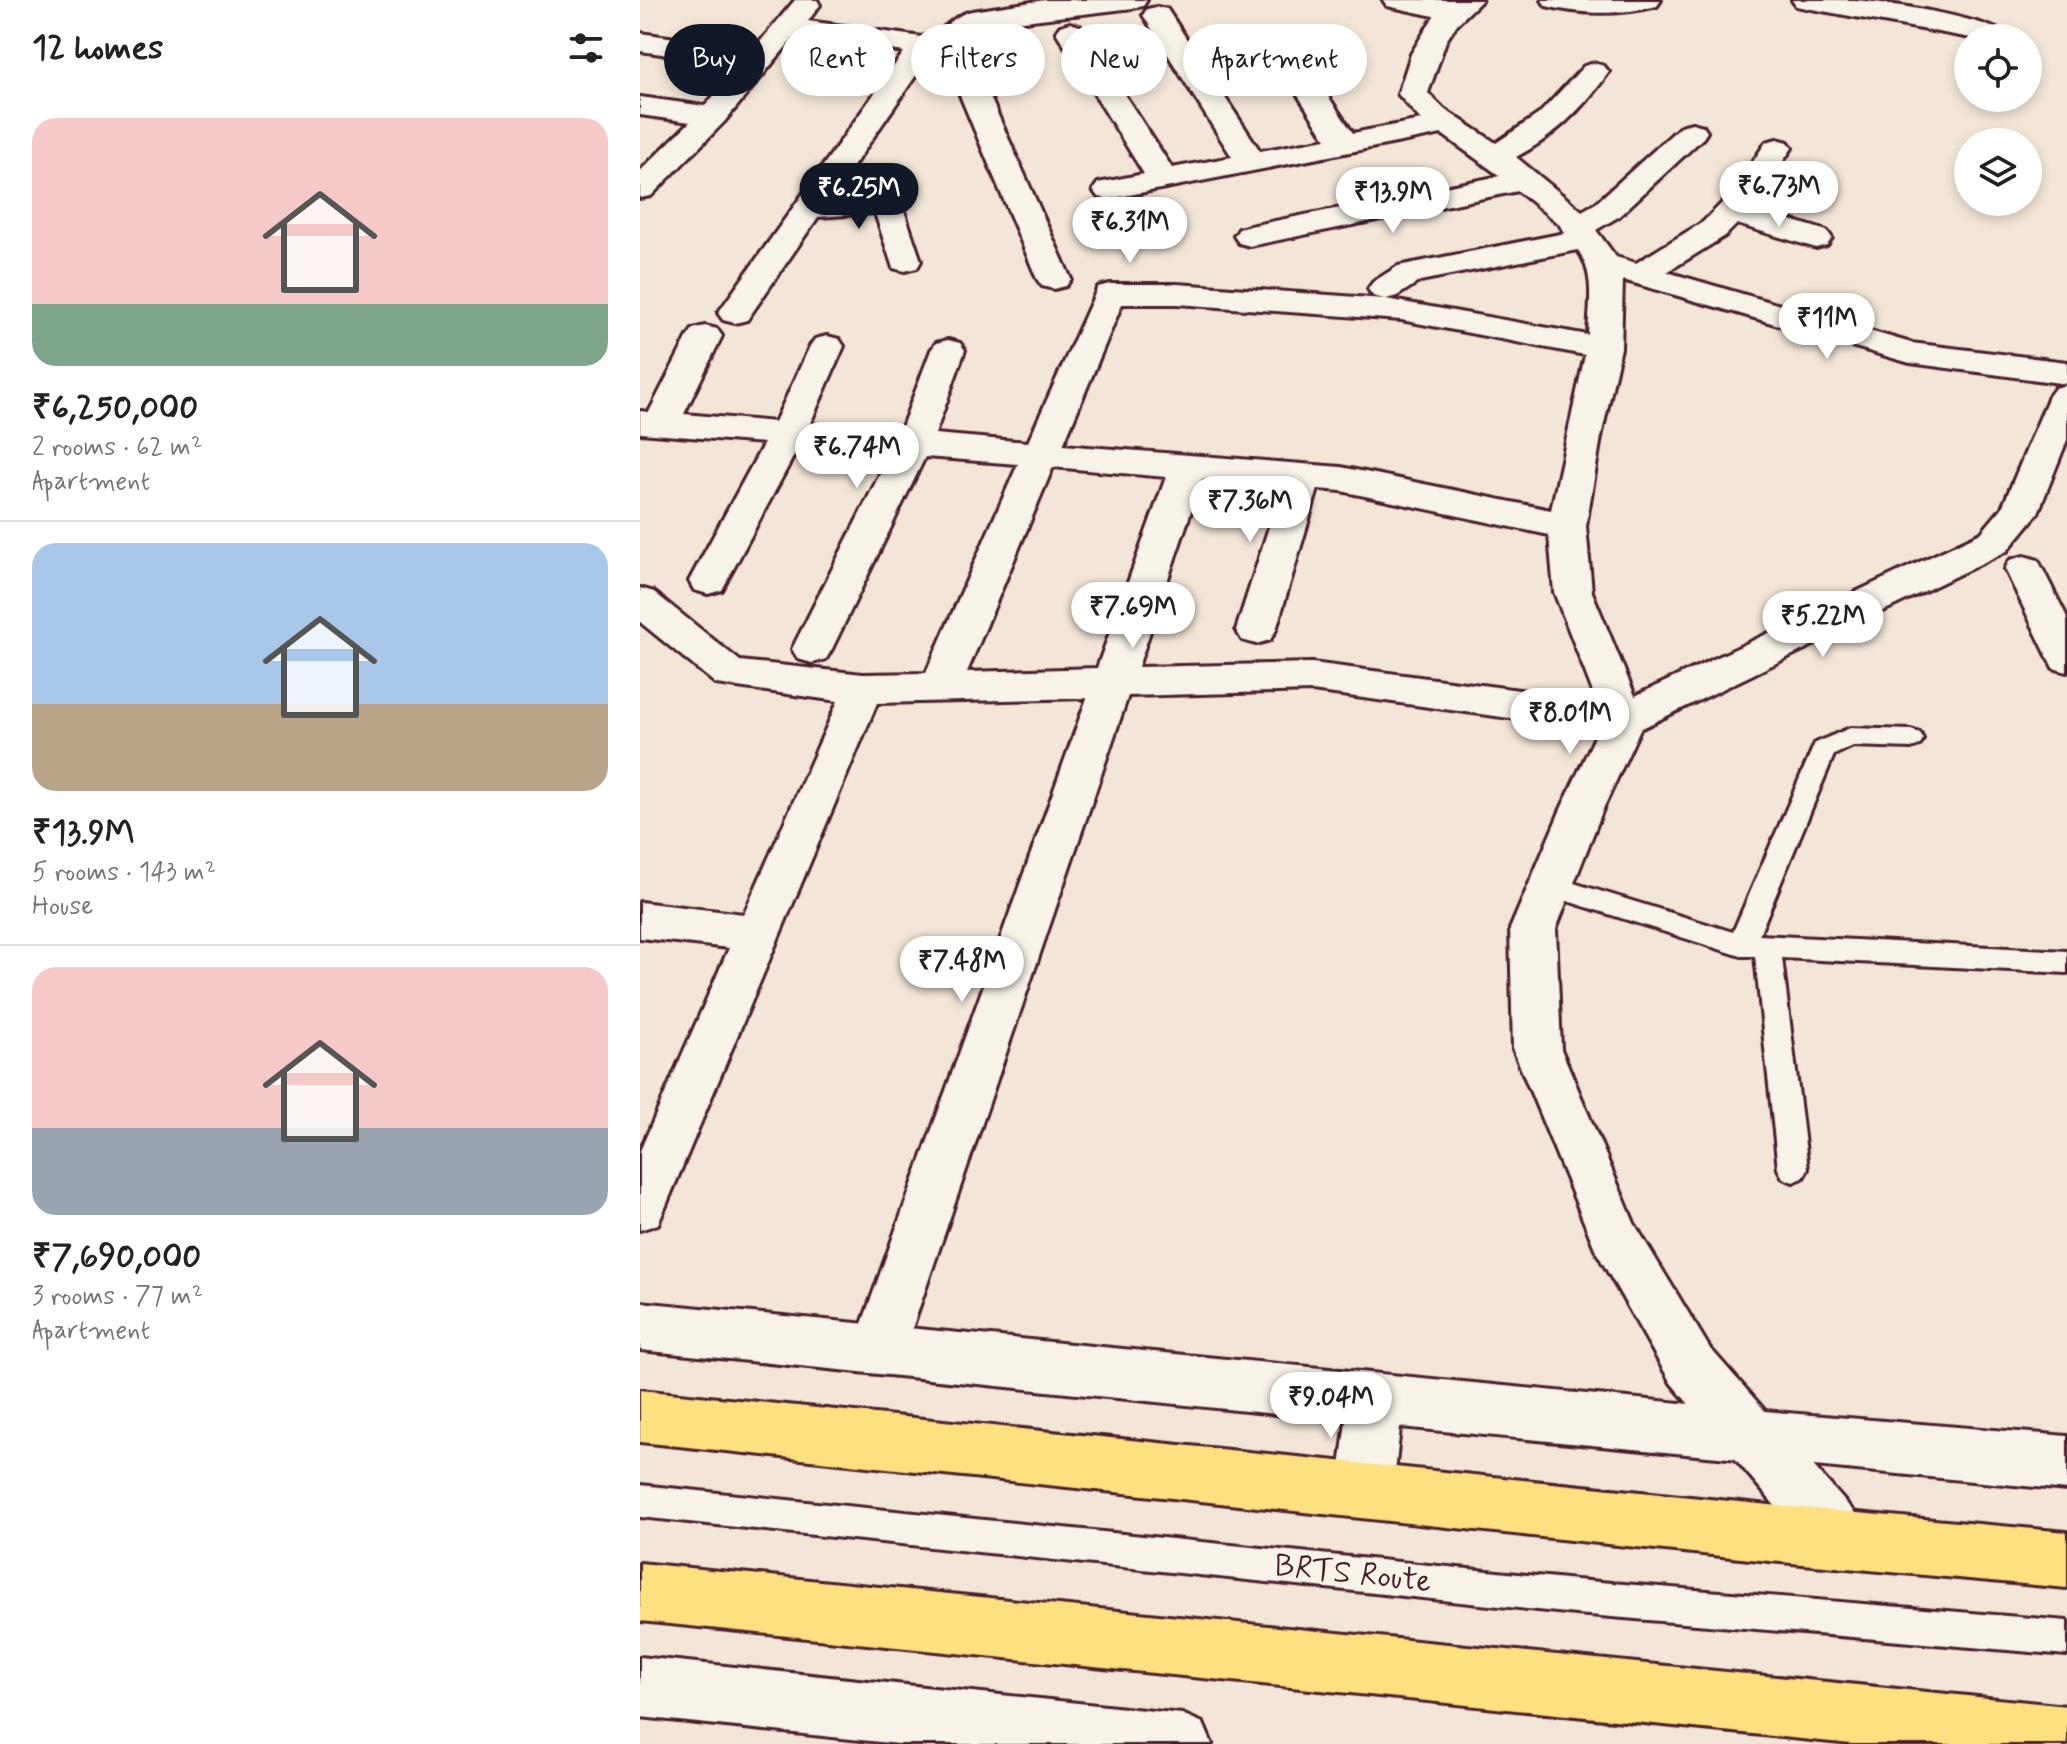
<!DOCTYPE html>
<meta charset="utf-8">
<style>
body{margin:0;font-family:Mynerve,sans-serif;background:#f6f6f6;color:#222;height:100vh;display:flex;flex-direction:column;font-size:30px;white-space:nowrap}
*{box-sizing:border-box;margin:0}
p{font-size:26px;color:#767676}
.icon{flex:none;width:44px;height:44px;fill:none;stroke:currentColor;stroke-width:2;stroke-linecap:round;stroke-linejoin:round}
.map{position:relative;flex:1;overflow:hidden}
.side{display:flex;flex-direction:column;background:#fff;width:640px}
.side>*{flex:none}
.top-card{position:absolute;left:24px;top:24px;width:760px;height:72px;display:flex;gap:16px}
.fabs{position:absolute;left:1314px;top:24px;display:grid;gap:16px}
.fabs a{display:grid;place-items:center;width:88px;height:88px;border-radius:50%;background:#fff;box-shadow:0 4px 12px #0003;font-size:40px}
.price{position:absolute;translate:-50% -68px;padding:0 18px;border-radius:28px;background:#fff;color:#222;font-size:26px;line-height:52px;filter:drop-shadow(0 2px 4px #0008)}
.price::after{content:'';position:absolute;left:50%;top:48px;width:24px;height:18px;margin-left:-12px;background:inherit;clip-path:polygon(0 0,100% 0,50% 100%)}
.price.current{background:#111827;color:#fff}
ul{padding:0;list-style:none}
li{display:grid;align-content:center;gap:16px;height:424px;padding:0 32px}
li+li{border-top:2px solid #e0e0e0}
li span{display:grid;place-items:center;height:248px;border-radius:24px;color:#555}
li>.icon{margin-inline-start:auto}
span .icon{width:144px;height:144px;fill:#fffc;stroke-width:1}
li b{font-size:34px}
h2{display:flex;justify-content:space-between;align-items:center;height:96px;padding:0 32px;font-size:34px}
.tag{padding:0 28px;border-radius:36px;background:#fff;box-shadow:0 4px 12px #0003;font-size:28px;line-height:72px}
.tag.current{background:#111827;color:#fff}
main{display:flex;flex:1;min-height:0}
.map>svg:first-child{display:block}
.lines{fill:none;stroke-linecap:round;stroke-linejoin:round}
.lane-casing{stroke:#4a1f2b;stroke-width:6}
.street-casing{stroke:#4a1f2b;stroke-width:6}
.secondary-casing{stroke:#4a1f2b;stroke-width:6}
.primary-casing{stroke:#4a1f2b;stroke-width:6}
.lane{fill:#f7f3e8;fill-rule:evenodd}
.street{fill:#f7f3e8;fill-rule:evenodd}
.secondary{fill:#f7f3e8;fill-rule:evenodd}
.primary{fill:#fde080;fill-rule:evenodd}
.labels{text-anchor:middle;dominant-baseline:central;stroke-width:6;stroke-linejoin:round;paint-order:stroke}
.near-street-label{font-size:32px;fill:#4a1f2b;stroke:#f7f3e8}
</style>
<main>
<section class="side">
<h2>12 homes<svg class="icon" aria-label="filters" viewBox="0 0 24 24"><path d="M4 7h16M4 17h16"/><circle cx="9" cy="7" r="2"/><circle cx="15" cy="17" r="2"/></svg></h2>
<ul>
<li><span style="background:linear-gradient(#f6c9c9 75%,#7fa58c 0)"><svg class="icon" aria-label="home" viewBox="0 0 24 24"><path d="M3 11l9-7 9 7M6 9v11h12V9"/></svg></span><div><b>₹6,250,000</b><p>2 rooms · 62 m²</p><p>Apartment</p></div></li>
<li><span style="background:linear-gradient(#a9c7e8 65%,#b9a48a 0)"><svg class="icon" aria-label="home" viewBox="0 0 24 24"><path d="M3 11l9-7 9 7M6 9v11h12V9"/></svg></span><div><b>₹13.9M</b><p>5 rooms · 143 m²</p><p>House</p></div></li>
<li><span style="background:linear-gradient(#f6c9c9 65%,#9aa5b1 0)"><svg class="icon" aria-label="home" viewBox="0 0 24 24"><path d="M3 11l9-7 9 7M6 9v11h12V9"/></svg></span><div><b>₹7,690,000</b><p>3 rooms · 77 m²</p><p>Apartment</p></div></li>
</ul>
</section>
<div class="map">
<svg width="1427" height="1744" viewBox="0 0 1427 1744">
<rect width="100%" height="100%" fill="#f3e6d8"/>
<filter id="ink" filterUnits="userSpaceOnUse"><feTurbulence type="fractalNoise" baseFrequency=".0125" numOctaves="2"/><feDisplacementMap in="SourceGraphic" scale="16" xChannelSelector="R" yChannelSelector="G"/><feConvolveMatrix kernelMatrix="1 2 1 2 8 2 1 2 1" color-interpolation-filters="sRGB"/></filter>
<g filter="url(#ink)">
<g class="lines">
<g class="lane-casing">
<g id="lane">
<path d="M1210,728l61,2 9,3 3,6 -3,6 -9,3 -58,-2 -19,9 -75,180 308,16v22l-285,-15 26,211 -5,9 -10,4 -10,-4 -5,-9 -23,-213h-14l-199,-63 -4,-7 4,-7 9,-3 182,56 82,-189z"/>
<path d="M0,1485l936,95 491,41v34l-491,-41 -936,-97z"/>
</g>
</g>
<g class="street-casing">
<g id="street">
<path d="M155,0h22l3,5 -12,16 114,16c25,-5 28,-21 50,-26l73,-11h102l-4,6 -10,2 -152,18 -19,17 7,7 102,229 -5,7 -12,3 -12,-3 -5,-7 -93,-222 -14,-2 -98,142 34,-4 34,6 21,62 -4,7 -12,3 -12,-3 -18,-55 -57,4 -71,103 -12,3 -12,-3 -5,-7 186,-261 -109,-16 -71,86 -73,74 -11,2v-27l50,-49 -50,-7v-18l65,9 35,-41 -100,-14v-18l114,16z"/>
<path d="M743,0h99l-25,24 -11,17 -18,52 16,16 52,34 43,-29 45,-48 10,-3 10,3 5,6c-24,34 -56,66 -93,85l66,54 14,-8 85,-77 11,-3 11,3 4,6 -4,6 -85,79 -22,13 20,27 20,6 67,-41 29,-29 34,-51 11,-3 11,3 4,6 -40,60 75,23 5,7 -5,7 -11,3 -79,-24 -12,12 -58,36 244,71 156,19v22l-157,-21 -287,-83 -2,68 -20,89 -15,89 6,66 43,104 346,-163 21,-25 47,-112 6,-8 12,-3v55l-29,73 -31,38 -367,178 -37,80 -47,120 5,120 73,174 75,124 152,173 8,20 -8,20 -20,8 -20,-8 -150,-177 -75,-132 -83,-202 -3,-120 51,-120 37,-79 -286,-39 -184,5 -223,653 -7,17 -19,8 -19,-8 -7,-17 234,-651 -210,5 -212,505 -7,16 -18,6v-79l89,-203 -89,-10v-36l104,12 94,-213 -122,-17 -76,-62v-34l14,4 86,69 123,13 63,-1 92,-209 -93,-7 -93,192 -6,10 -14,4 -14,-4 -6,-10 98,-195 -91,-8 -77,144 -14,4 -14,-4 -5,-9 75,-138 -124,-10v-22l9,1 39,-76 5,-7 12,-3 12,3 5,7 -38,78 91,8 35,-76 5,-7 12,-3 12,3 5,7 -34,78 90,8 31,-82 5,-7 12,-3 12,3 5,7 -30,84 93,8 70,-155 12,-3h67l207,15 -11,-3 -5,-7 5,-7 25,-16 167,-33 -6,-9 -41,-33 -268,55 -11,-3 -5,-7 5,-7 11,-3 250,-50 -58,-42 -333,65 -11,-2 -5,-7 5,-7 46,-9 -88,-142 4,-6 10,-3 10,3 92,142 60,-11 -89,-142 4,-6 10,-2 10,2 93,142 66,-12 -36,-56 5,-6 10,-3 10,3 38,56 68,-13 -23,-26 13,-40 23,-38 -47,-10zM938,250c18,26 11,55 10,85l-202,-36 11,-3 23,-15zM482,304h55l224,16 184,35 -34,155 -210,-43 -278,-22zM413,467l113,10 -69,191 -130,4zM562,479l80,7 -46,144 6,10 14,4 14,-4 6,-10 42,-141 23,2 208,44 5,57 42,108 -284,-37 -174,4z"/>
<path d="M902,0h119l-4,6c-35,9 -76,9 -111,0z"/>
<path d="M1152,0c21,0 42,0 63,0 27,2 142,19 155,38h-39l-165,-30 -10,-2z"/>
<path d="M1384,556l14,4 29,57v55l-14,-4 -48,-99 5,-9z"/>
</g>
</g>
<g class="secondary-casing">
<g id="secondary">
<path d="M0,1302l1112,108 315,26v54l-667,-63 -7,64 -8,19 -20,8 -20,-8 -8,-19 9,-70 -706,-71z"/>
<path d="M0,1657l542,57 21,9 9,21h-313l-259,-27z"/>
</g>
</g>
<g class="primary-casing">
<g id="primary">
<path d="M0,1390l1129,115 298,27v56l-298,-27 -1129,-119z"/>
<path d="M0,1563l1427,143v38h-216l-1211,-123z"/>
</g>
</g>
<use href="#lane" class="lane"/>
<use href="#street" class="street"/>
<use href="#secondary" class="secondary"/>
<use href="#primary" class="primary"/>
</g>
</g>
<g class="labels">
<g class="near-street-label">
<text transform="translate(713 1574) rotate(6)">BRTS Route</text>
</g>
</g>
</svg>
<div class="fabs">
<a><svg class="icon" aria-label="locate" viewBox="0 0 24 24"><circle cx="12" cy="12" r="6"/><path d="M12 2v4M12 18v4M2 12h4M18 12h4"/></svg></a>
<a><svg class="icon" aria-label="layers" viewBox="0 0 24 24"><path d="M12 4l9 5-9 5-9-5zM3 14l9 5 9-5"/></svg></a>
</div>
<b class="price" style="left:1139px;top:229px">₹6.73M</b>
<b class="price current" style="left:219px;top:231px">₹6.25M</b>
<b class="price" style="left:753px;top:235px">₹13.9M</b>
<b class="price" style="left:490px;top:265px">₹6.31M</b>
<b class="price" style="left:1187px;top:361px">₹11M</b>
<b class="price" style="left:217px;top:490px">₹6.74M</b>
<b class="price" style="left:610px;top:544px">₹7.36M</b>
<b class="price" style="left:493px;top:650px">₹7.69M</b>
<b class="price" style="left:1183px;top:659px">₹5.22M</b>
<b class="price" style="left:930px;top:756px">₹8.01M</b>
<b class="price" style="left:322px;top:1004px">₹7.48M</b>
<b class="price" style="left:691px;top:1440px">₹9.04M</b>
<div class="top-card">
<a class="tag current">Buy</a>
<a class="tag">Rent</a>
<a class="tag">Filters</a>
<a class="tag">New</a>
<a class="tag">Apartment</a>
</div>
</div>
</main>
